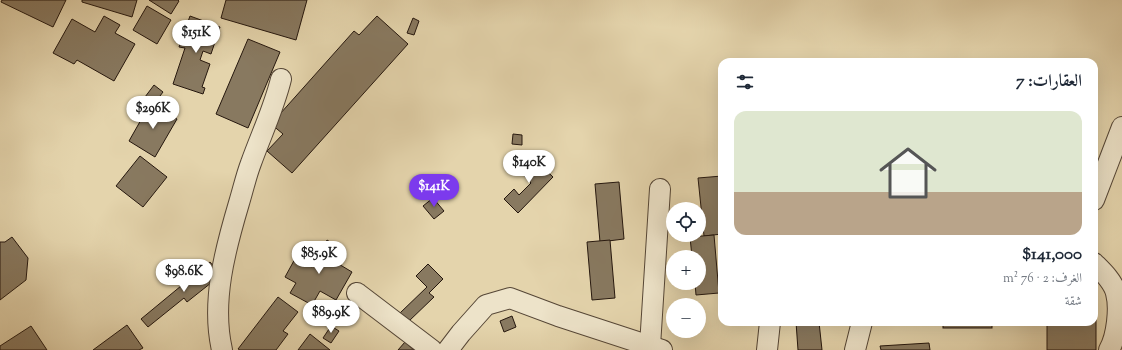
<!DOCTYPE html>
<html lang="ar">
<meta charset="utf-8">
<style>
body{margin:0;font-family:"Sorts Mill Goudy",Amiri,serif;background:#f6f6f7;color:#1f2937;direction:rtl;height:100vh;display:flex;flex-direction:column;font-size:15px;white-space:nowrap}
*{box-sizing:border-box;margin:0}
p{font-size:13px;color:#747a83}
.icon{flex:none;width:22px;height:22px;fill:none;stroke:currentColor;stroke-width:2;stroke-linecap:round;stroke-linejoin:round}
.map{position:relative;flex:1;overflow:hidden;direction:ltr}
.panel{position:absolute;left:718px;top:58px;width:380px;height:268px;display:flex;flex-direction:column;background:#fff;border-radius:12px;box-shadow:0 4px 16px #0002;direction:rtl}
.panel>*{flex:none}
.fabs{position:absolute;left:666px;top:202px;display:grid;gap:8px}
.fabs a{display:grid;place-items:center;width:40px;height:40px;border-radius:50%;background:#fff;box-shadow:0 4px 16px #0002;font-size:20px}
.price{position:absolute;translate:-50% -34px;padding:0 9px;border-radius:14px;background:#fff;color:#222;font-size:13px;line-height:26px;filter:drop-shadow(0 1px 2px #0008)}
.price::after{content:'';position:absolute;left:50%;top:24px;width:12px;height:9px;margin-left:-6px;background:inherit;clip-path:polygon(0 0,100% 0,50% 100%)}
.price.current{background:#7c3aed;color:#fff}
ul{padding:0;list-style:none}
li{display:grid;align-content:center;gap:8px;height:212px;padding:0 16px}
li+li{border-top:1px solid #e0e1e3}
li span{display:grid;place-items:center;height:124px;border-radius:12px;color:#555}
li>.icon{margin-inline-start:auto}
span .icon{width:72px;height:72px;fill:#fffc;stroke-width:1}
li b{font-size:17px}
h2{display:flex;justify-content:space-between;align-items:center;height:48px;padding:0 16px;font-size:17px}
.map>svg:first-child{display:block}
.building{fill:#887960;stroke:#25170e}
.lines{fill:none;stroke-linecap:round;stroke-linejoin:round}
.minor-casing{stroke:#554636;stroke-width:22}
.minor{stroke:#ede3c9;stroke-width:20}
</style>
<div class="map">
<svg width="1122" height="350" viewBox="0 0 1122 350">
<rect width="100%" height="100%" fill="#e4d4ac"/>
<filter id="stains"><feTurbulence type="fractalNoise" baseFrequency=".005" numOctaves="4"/><feColorMatrix values="0 0 0 0 .2 0 0 0 0 .09 0 0 0 0 .02 0 0 0 .5 -.17"/></filter>
<radialGradient id="worn" r=".72"><stop offset=".6" stop-color="#630" stop-opacity="0"/><stop offset="1" stop-color="#630" stop-opacity=".3"/></radialGradient>
<g class="building">
<path d="M2,0h64l-13,27 -52,-25z"/>
<path d="M82,0h55l-5,17 -50,-15z"/>
<path d="M149,0h29l1,1 -8,13z"/>
<path d="M226,0h81l-11,40 -75,-22z"/>
<path d="M147,6l24,14 -14,24 -24,-14z"/>
<path d="M104,16l16,9 -5,8 20,11 -21,37 -37,-21 -3,4 -21,-11 19,-34 23,13z"/>
<path d="M190,16l30,11 -9,27 -8,-3 -3,9 10,4 -8,23 3,1 -2,6 -30,-10 12,-36 -6,-1z"/>
<path d="M377,16l31,28 -116,129 -25,-22 16,-17 -12,-10 83,-93 5,4z"/>
<path d="M413,18l6,3 -5,14 -7,-2z"/>
<path d="M248,39l32,13 -32,76 -32,-14z"/>
<path d="M154,85l9,7 -9,12 -9,-7z"/>
<path d="M150,104l27,15 -22,38 -26,-16z"/>
<path d="M513,134l9,1v10l-10,-1z"/>
<path d="M140,156l27,21 -24,30 -27,-21z"/>
<path d="M531,156l22,21 -35,36 -14,-14 10,-10 5,6 12,-12 -13,-14z"/>
<path d="M722,176v58l-18,2 -6,-58z"/>
<path d="M619,182l5,57 -24,3 -5,-58z"/>
<path d="M433,198l11,13 -10,8 -11,-13z"/>
<path d="M714,235l5,58 -23,2 -1,-12h4v-26h-7l-2,-20z"/>
<path d="M12,237l16,21 -2,22 -26,20v-58h5z"/>
<path d="M327,240l17,11 -7,12 15,9 -16,28 -16,-9 -8,14 -22,-12 6,-10 -11,-6 11,-20 16,10z"/>
<path d="M610,240l5,58 -23,2 -5,-58z"/>
<path d="M210,262l11,13 -34,27 -3,-4 -36,29 -7,-8z"/>
<path d="M428,264l15,15 -14,14 5,4 -26,25 -8,-9 27,-26 -11,-11z"/>
<path d="M278,297l20,15 -15,19 5,3 -12,16h-36l-2,-1z"/>
<path d="M1094,302h2v48h-49v-28h47z"/>
<path d="M512,316l4,11 -12,5 -4,-11z"/>
<path d="M796,322h23l3,28h-24z"/>
<rect x="943" y="322" width="49" height="6"/>
<path d="M127,325l16,23 -4,2h-46z"/>
<path d="M31,326l16,24h-47v-4z"/>
<path d="M331,326l8,5 -8,12 -8,-5z"/>
<path d="M310,334l20,16h-32z"/>
<path d="M405,342l9,8h-16z"/>
<path d="M929,343l1,7h-49l-1,-4z"/>
</g>
<g class="lines">
<g class="minor-casing">
<g id="minor">
<path d="M1094,200l28,-73"/>
<path d="M1094,263c8,8 19,18 22,30 4,15 1,43 -7,57"/>
<path d="M357,293l75,57"/>
<path d="M650,346l10,-157"/>
<path d="M222,350c-11,-48 3,-100 17,-147 4,-13 7,-27 12,-40 10,-28 23,-55 30,-84"/>
<path d="M448,350l13,-17 25,-28 24,-7 48,18 104,34"/>
<path d="M767,350l3,-28"/>
<path d="M855,350l7,-28"/>
</g>
</g>
<use href="#minor" class="minor"/>
</g>
<rect width="100%" height="100%" filter="url(#stains)"/>
<rect width="100%" height="100%" fill="url(#worn)"/>
</svg>
<div class="fabs">
<a><svg class="icon" aria-label="locate" viewBox="0 0 24 24"><circle cx="12" cy="12" r="6"/><path d="M12 2v4M12 18v4M2 12h4M18 12h4"/></svg></a>
<a>+</a>
<a>−</a>
</div>
<b class="price" style="left:196px;top:54px">$151K</b>
<b class="price" style="left:153px;top:130px">$296K</b>
<b class="price" style="left:529px;top:184px">$140K</b>
<b class="price current" style="left:434px;top:208px">$141K</b>
<b class="price" style="left:319px;top:275px">$85.9K</b>
<b class="price" style="left:184px;top:293px">$98.6K</b>
<b class="price" style="left:331px;top:334px">$89.9K</b>
<section class="panel">
<h2>العقارات: 7<svg class="icon" aria-label="filters" viewBox="0 0 24 24"><path d="M4 7h16M4 17h16"/><circle cx="9" cy="7" r="2"/><circle cx="15" cy="17" r="2"/></svg></h2>
<ul>
<li><span style="background:linear-gradient(#dfe7d0 65%,#b9a48a 0)"><svg class="icon" aria-label="home" viewBox="0 0 24 24"><path d="M3 11l9-7 9 7M6 9v11h12V9"/></svg></span><div><b>$141,000</b><p>الغرف: 2 · 76 m²</p><p>شقة</p></div></li>
</ul>
</section>
</div>
